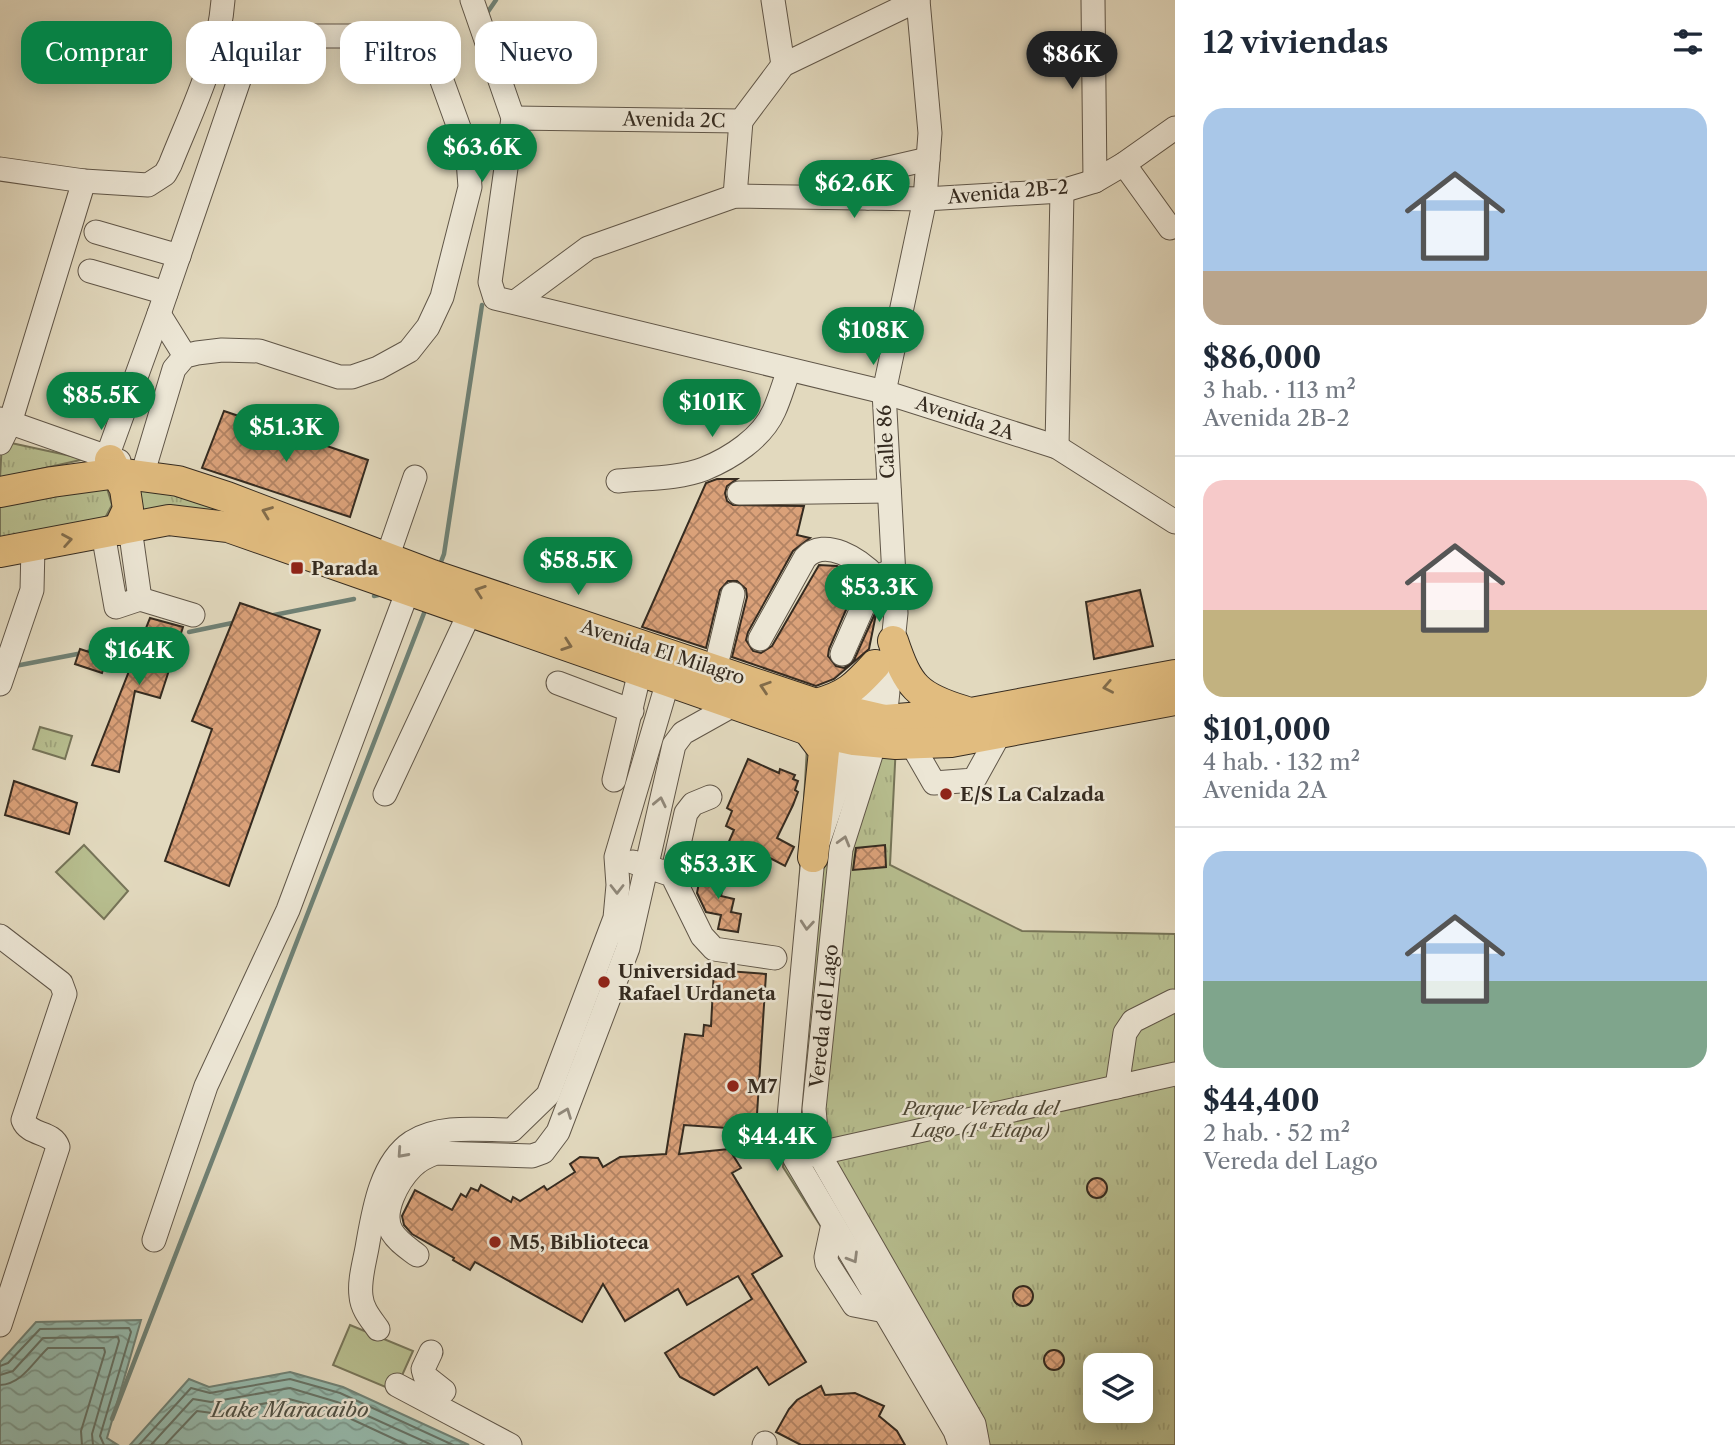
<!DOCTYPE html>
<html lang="es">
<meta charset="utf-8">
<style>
body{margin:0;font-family:"Libre Caslon Text",serif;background:#f6f6f7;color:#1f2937;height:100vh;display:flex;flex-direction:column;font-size:26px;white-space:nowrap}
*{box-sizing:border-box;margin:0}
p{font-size:23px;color:#747a83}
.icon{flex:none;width:38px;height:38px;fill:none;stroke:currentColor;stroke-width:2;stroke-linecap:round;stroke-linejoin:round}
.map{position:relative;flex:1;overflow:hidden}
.sheet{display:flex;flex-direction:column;background:#fff;width:560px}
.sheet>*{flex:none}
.banner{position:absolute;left:21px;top:21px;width:665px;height:63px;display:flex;gap:14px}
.tools{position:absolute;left:1083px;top:1353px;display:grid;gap:14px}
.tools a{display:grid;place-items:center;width:70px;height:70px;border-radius:14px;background:#fff;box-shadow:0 4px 18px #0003;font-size:35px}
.price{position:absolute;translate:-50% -60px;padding:0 16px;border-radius:24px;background:#0b8043;color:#fff;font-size:23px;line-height:46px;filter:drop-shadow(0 2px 4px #0008)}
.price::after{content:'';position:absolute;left:50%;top:42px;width:21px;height:16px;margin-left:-10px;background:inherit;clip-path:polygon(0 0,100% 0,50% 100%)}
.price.selected{background:#222;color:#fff}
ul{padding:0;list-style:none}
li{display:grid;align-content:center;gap:14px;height:371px;padding:0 28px}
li+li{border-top:2px solid #e0e1e3}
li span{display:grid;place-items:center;height:217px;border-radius:21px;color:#555}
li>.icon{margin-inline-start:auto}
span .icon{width:126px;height:126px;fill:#fffc;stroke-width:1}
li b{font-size:30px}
h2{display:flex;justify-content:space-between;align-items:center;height:84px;padding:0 28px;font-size:30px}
.chip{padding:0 24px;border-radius:21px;background:#fff;box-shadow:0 4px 18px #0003;font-size:24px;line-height:63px}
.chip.selected{background:#0b8043;color:#fff}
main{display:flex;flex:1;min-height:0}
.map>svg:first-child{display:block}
.grass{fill:url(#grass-tufts);stroke:#767458;stroke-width:2;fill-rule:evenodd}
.garden{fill:#b7be8f;stroke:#767458;stroke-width:2}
.water{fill:url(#water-waves);stroke:#6f8175;stroke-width:2}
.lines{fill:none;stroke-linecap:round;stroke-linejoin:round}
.shore{stroke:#657266;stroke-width:2}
.stream{stroke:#6f8175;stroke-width:4.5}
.building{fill:url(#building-cross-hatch);stroke:#352b20;stroke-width:2}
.minor-casing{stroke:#605648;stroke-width:25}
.major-casing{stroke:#352b20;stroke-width:32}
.minor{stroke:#ece6d5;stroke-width:23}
.major{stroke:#e1bc7f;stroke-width:30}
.oneway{stroke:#826c4b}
.oneway2{stroke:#90887a}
.poi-dot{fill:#8f2418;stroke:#ece6d5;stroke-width:2.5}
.labels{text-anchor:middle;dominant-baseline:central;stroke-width:5;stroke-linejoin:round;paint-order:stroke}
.street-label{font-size:19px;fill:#352b20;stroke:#ece6d5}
.poi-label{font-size:19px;font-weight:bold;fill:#352b20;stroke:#ece6d5;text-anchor:start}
.park-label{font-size:19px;font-style:italic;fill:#4f4836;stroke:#ece6d5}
.water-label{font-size:21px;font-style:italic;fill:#4d4f43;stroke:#ece6d5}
</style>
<main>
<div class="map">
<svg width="1175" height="1445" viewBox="0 0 1175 1445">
<defs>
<pattern id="grass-tufts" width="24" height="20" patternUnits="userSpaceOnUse" patternTransform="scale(1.75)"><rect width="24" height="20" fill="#b7be8f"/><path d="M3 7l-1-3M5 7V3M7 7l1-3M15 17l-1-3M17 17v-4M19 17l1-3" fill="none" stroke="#9ea37b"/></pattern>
<pattern id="water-waves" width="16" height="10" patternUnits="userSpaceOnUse" patternTransform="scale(1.75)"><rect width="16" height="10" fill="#95baad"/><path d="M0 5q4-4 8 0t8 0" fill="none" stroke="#7a978c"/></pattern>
<pattern id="building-cross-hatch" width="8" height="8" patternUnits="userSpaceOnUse" patternTransform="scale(1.75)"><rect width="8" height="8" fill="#daa179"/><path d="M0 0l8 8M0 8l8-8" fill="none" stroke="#b28363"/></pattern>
</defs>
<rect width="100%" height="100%" fill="#e2d9be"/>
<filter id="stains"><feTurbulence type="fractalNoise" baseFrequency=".00286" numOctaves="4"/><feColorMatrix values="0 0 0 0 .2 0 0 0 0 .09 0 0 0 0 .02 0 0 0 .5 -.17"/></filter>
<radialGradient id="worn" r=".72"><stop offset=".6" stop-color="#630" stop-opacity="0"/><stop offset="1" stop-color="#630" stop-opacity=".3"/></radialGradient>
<g class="grass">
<path d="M2,441l83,18 -85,19z"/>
<path d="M135,485l47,7 61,22 -105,-3z"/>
<path d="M107,488l5,17 -8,15 -104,23v-39z"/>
<path d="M40,727l32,9 -7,23 -32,-10z"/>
<path d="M808,730l88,14 -6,121 132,66 153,3v511h-222l-2,-14 -168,-264zM1096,1365h45v45h-45z"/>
</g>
<g class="garden">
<path d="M84,845l44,46 -24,28 -48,-47z"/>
<path d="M350,1325l63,26 -18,40 -62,-26z"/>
</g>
<g class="water">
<path d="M141,1320l-34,118 11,7h-118v-83l36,-40z"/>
<path d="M290,1372l53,15 126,58h-339l59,-66 20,8z"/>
</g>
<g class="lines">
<g class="shore">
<path d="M0,1366l8,-3 32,-34 89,-1 2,4 -31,104 4,9"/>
<path d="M0,1375l13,-4 30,-33 75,-1 1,4 -27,93 1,11"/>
<path d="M0,1385c22,-1 33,-23 48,-37h56l1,4 -24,79 1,14"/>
<path d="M139,1445l52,-57 19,5 80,-14 50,14 113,52"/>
<path d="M151,1445l42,-46 18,3 79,-14 47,14 95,43"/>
<path d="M165,1445l32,-34 15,2 77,-14 45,12 73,34"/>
</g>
<g class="stream">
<path d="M485,16l11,-16"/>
<path d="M439,567l5,-13 38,-249"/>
<path d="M374,596l9,-2"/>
<path d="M269,616l85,-17"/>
<path d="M189,632l48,-10"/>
<path d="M15,666l130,-25"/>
<path d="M112,1419l314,-811"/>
</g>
</g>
<g class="building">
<path d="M224,411l144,49 -18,57 -148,-49z"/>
<path d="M717,479h20l-10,7 -2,7 2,8 6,4 71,1 -7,29 13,3 -17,13 -45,81 -2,8 7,11 8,2 11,-7 47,-81 18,1 22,14 -30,69 -1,7 8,10 8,2 10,-8 23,-51 -8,40 -35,30 -18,7 -84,-29 15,-60 -1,-8 -9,-8h-9l-8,9 -14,58 -64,-21 64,-144z"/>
<path d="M1140,590l13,56 -59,13 -8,-57z"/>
<path d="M240,603l80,27 -91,256 -64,-25 47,-132 -20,-8z"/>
<path d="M150,618l33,9 -23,71 -25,-7 -16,81 -27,-7z"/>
<path d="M80,649l27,9 -5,15 -27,-9z"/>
<path d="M748,759l31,14 1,-4 15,6 -2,4 5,2 -3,9 3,2 -5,13 -16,33 17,9 -9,19 -17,-9 -3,7 -38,-18 7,-16 -8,-4 6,-15 -5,-3z"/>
<path d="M14,781l63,22 -8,31 -64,-19z"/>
<path d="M885,845l1,22 -33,3 3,-22z"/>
<path d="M701,872l24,5 -4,19 13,3 -3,13 10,2 -3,18 -20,-3 3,-14 -15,-3 -9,-19z"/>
<path d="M714,970l52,4 -10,156 -72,-5 -5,29 50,-5 12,19 -9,5 50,83 -30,18 54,88 -37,23 -12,-18 -43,28 -34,-18 -15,-24 87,-54 -14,-23 -51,29 -9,-16 -53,32 -22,-37 -21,38 -107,-60 -5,8 -17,-10 1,-2 -42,-24 -8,-9 -2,-9 13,-26 37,20 9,-16 5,3 5,-9 7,3 3,-6 30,17 2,-5 7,4 24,-15 3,4 28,-18 -5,-8 10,-7 18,1 5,9 17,-10 46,-3 19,-120 18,2 1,-11 7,1z"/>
<circle cx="1097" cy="1188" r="10"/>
<circle cx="1023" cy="1296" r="10"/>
<circle cx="1054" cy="1360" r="10"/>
<path d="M821,1386l4,9 30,-2 29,13 -5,10 18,15 8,14h-104l-25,-13 13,-23 8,-9z"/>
</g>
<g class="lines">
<g class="minor-casing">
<g id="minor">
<path d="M472,0l41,118 -23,164 5,16 389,94 173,55 118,75"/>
<path d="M773,0l10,65"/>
<path d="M918,0l12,133 -5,66 -41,193 12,221 -11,107 -10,22 -34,107 -27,260 4,43 156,272 4,21"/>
<path d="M1093,0l2,181"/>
<path d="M513,118l228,3 42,-56 135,-65"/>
<path d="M1124,164l46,64"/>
<path d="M0,169l84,12 64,4 17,-11 5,-9c21,-53 49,-108 53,-165"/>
<path d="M735,196l6,-75"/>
<path d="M868,198l3,-19 5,-8 52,-12"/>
<path d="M96,232l83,24"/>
<path d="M90,271l76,22"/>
<path d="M515,302l73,-54 147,-52 190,3 137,-8 33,-10 29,-17 51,-36"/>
<path d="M159,314l26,42"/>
<path d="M0,419l119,42"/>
<path d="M0,443l10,-20 74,-242"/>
<path d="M1057,447l5,-256"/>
<path d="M107,457l53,-146 89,-260 15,-13 10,-2h129l14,5 20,26 25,69 6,24 2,27 -28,110 -14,30 -19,24 -31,17 -26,9h-13l-80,-26 -37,-1 -25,3 -12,3 -11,13 -30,100"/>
<path d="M618,481c27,-3 60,-2 86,-12 27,-11 58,-31 70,-58 6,-13 10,-28 15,-41"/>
<path d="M739,493l150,-2"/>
<path d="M130,528l10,71"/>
<path d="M103,533l13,74 24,-8 53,16"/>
<path d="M387,558l28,-81"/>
<path d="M760,639l45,-81c20,-22 55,2 71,19l10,-4"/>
<path d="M842,654l34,-77"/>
<path d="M876,662l-10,55 -12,23 -41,117 -24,260 6,42 160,272 5,14"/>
<path d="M715,670l18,-76"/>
<path d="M558,683l74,28"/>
<path d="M0,684l32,-94 1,-44"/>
<path d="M911,743l23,40 40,-3 26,-47"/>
<path d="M614,780l26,-109"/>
<path d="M385,794l85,-182"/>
<path d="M633,862l39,13 30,61 12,13 61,9"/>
<path d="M672,875l14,-62 7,-9 17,-7"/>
<path d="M0,936l61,47 4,11 -42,126c6,16 30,11 35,27l-58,178"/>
<path d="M1117,1087l8,-54 8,-12 40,-20"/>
<path d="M806,1156l369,-82"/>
<path d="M833,1224l-7,33 1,6 27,42 31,6"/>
<path d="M154,1240l52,-154 82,-176 120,-320"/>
<path d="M417,1255c-9,-7 -19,-13 -25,-23 -12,-19 6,-51 20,-65 7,-7 15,-11 24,-14l96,3 11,-4 15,-20 70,-184 46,-203 9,-12 52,-29"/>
<path d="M378,1329c-7,-10 -16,-20 -17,-33 -2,-15 3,-32 6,-48 6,-34 13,-85 45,-106 29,-18 68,-12 100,-12l36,-35 67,-177 3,-33 -2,-28 52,-176"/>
<path d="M431,1352l-8,17 2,7 19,15"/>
<path d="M397,1385l113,60"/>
<path d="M764,1445l1,-2"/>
</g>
</g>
<g class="major-casing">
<g id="major">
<path d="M110,460l15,29 3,20 -10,21"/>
<path d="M0,492l52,-10 66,-9 60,8 49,16 205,78 384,129 69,16 86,-7 204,-38"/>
<path d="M0,552l169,-32 59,7 580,203 46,10 42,4 55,-2 224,-42"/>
<path d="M893,641c15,45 24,56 71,70"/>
<path d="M816,704c30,-8 39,-17 59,-39"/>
<path d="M808,730l16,21 -11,106"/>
</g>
</g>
<use href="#minor" class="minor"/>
<use href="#major" class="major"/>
</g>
<defs><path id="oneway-chevron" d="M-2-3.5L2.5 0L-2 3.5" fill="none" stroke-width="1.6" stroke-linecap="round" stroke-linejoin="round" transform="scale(1.75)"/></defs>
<g class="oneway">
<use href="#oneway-chevron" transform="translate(267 512) rotate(-159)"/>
<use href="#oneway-chevron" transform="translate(67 540) rotate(-10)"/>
<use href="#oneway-chevron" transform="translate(480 591) rotate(-161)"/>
<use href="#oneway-chevron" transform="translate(567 645) rotate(19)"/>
<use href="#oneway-chevron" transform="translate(765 687) rotate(-162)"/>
<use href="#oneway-chevron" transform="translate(1108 687) rotate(169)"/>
</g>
<g class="oneway2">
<use href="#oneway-chevron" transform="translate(660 802) rotate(-78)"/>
<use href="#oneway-chevron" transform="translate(844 841) rotate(-74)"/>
<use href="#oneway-chevron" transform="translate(617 889) rotate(90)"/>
<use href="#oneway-chevron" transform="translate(807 925) rotate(95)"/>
<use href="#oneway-chevron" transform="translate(566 1113) rotate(-69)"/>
<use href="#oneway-chevron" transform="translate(402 1153) rotate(132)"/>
<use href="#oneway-chevron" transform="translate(853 1258) rotate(59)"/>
</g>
<g class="poi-dot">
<rect x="290" y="561" width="14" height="14" rx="3.5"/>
<circle cx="946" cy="794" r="7"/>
<circle cx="604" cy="982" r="7"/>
<circle cx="733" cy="1086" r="7"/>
<circle cx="495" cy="1242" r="7"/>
</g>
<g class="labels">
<g class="street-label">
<text transform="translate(674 120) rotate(1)">Avenida 2C</text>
<text transform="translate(1008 192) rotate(-5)">Avenida 2B-2</text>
<text transform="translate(965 418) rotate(18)">Avenida 2A</text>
<text transform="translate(886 442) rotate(-93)">Calle 86</text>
<text transform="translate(663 652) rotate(18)">Avenida El Milagro</text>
<text transform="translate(824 1016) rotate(-84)">Vereda del Lago</text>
</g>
<g class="poi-label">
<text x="311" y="568">Parada</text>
<text x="960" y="794">E/S La Calzada</text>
<text x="618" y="971">Universidad<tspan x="618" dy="22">Rafael Urdaneta</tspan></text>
<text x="747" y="1086">M7</text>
<text x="509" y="1242">M5, Biblioteca</text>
</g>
<g class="park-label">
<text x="981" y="1108">Parque Vereda del<tspan x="981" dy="22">Lago (1ª Etapa)</tspan></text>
</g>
<g class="water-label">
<text x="290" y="1409">Lake Maracaibo</text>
</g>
</g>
<rect width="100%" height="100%" filter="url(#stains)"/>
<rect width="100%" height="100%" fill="url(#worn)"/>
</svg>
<div class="tools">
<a><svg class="icon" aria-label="layers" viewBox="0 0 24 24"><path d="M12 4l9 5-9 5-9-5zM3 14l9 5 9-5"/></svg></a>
</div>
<b class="price selected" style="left:1072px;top:91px">$86K</b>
<b class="price" style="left:482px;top:184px">$63.6K</b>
<b class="price" style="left:854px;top:220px">$62.6K</b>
<b class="price" style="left:873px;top:367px">$108K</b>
<b class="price" style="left:101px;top:432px">$85.5K</b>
<b class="price" style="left:712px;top:439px">$101K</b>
<b class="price" style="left:286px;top:464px">$51.3K</b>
<b class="price" style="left:578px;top:597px">$58.5K</b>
<b class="price" style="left:879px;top:624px">$53.3K</b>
<b class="price" style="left:139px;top:687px">$164K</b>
<b class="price" style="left:718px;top:901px">$53.3K</b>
<b class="price" style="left:777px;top:1173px">$44.4K</b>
<div class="banner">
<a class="chip selected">Comprar</a>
<a class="chip">Alquilar</a>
<a class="chip">Filtros</a>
<a class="chip">Nuevo</a>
</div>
</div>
<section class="sheet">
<h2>12 viviendas<svg class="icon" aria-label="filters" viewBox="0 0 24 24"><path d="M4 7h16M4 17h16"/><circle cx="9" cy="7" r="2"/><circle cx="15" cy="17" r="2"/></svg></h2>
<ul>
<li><span style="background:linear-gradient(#a9c7e8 75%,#b9a48a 0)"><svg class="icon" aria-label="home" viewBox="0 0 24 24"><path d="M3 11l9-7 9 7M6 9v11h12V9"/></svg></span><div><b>$86,000</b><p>3 hab. · 113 m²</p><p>Avenida 2B-2</p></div></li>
<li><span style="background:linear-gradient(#f6c9c9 60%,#c2b280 0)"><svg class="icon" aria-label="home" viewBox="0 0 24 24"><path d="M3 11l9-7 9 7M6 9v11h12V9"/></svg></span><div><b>$101,000</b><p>4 hab. · 132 m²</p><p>Avenida 2A</p></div></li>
<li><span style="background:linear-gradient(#a9c7e8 60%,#7fa58c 0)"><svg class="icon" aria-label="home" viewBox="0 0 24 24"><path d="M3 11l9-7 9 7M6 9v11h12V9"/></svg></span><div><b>$44,400</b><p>2 hab. · 52 m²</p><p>Vereda del Lago</p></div></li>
</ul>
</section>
</main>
